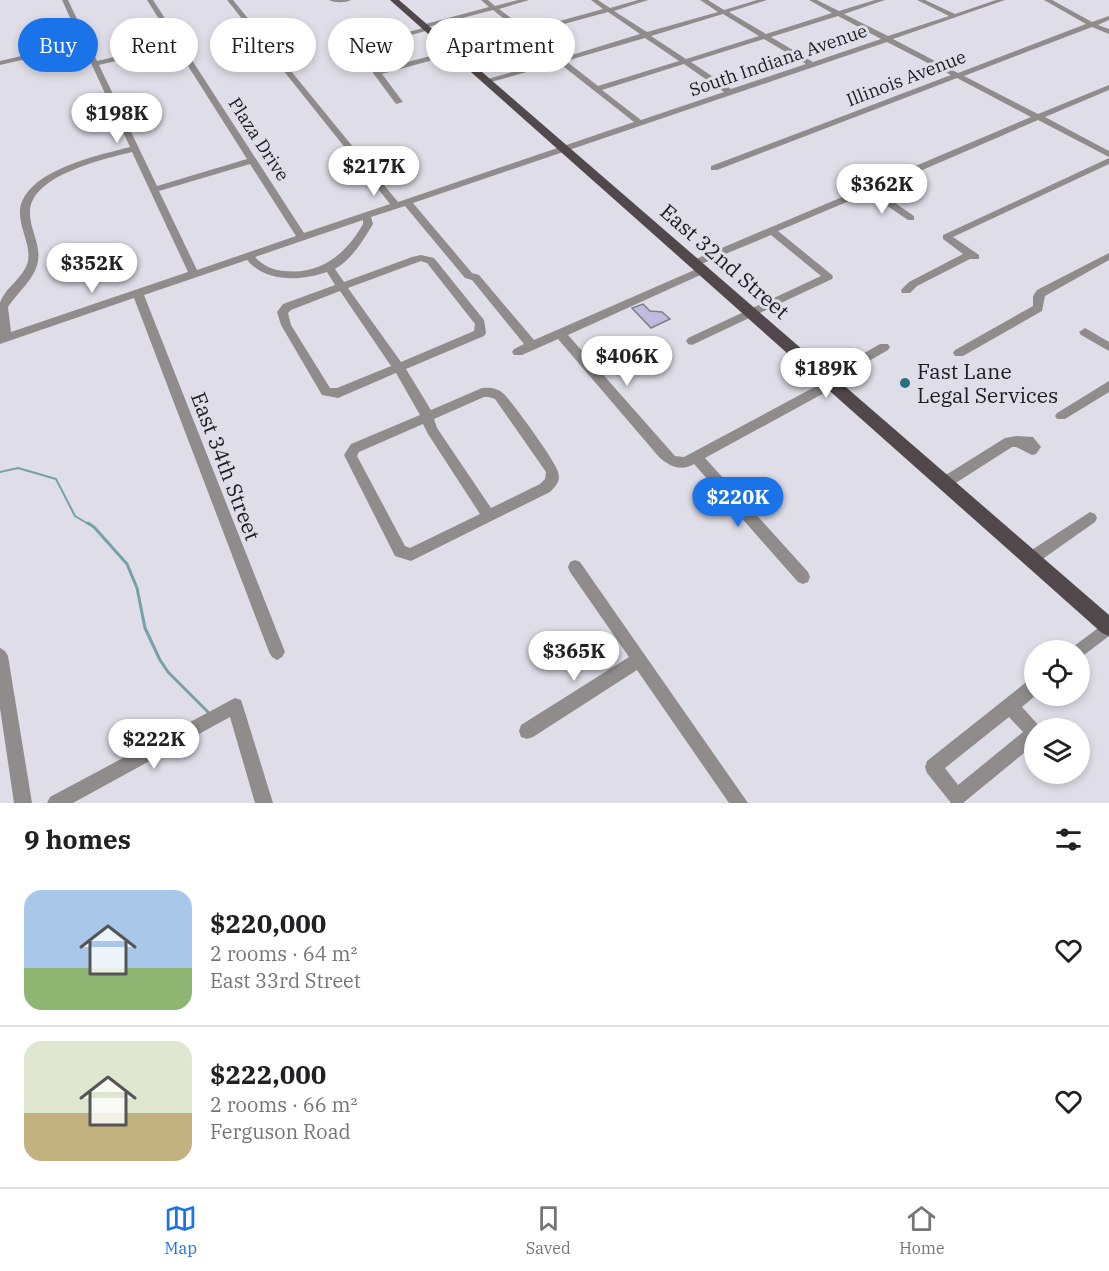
<!DOCTYPE html>
<meta charset="utf-8">
<style>
body{margin:0;font-family:"IBM Plex Serif",serif;background:#f6f6f6;color:#202124;height:100vh;display:flex;flex-direction:column;font-size:22px;white-space:nowrap}
*{box-sizing:border-box;margin:0}
p{font-size:20px;color:#757577}
.icon{flex:none;width:33px;height:33px;fill:none;stroke:currentColor;stroke-width:2;stroke-linecap:round;stroke-linejoin:round}
.map{position:relative;height:803px;overflow:hidden}
.details{display:flex;flex-direction:column;background:#fff;flex:1}
.details>*{flex:none}
.hud{position:absolute;left:18px;top:18px;width:600px;height:54px;display:flex;gap:12px}
.tools{position:absolute;left:1024px;top:640px;display:grid;gap:12px}
.tools a{display:grid;place-items:center;width:66px;height:66px;border-radius:50%;background:#fff;box-shadow:0 3px 9px #0003;font-size:30px}
.price{position:absolute;translate:-50% -51px;padding:0 14px;border-radius:21px;background:#fff;color:#222;font-size:20px;line-height:39px;filter:drop-shadow(0 2px 3px #0008)}
.price::after{content:'';position:absolute;left:50%;top:36px;width:18px;height:14px;margin-left:-9px;background:inherit;clip-path:polygon(0 0,100% 0,50% 100%)}
.price.selected{background:#1a73e8;color:#fff}
ul{padding:0;list-style:none}
li{display:flex;align-items:center;gap:18px;height:150px;padding:0 24px}
li+li{border-top:2px solid #e0e0e0}
li span{display:grid;place-items:center;flex:none;width:168px;height:120px;border-radius:18px;color:#555}
li>.icon{margin-inline-start:auto}
span .icon{width:72px;height:72px;fill:#fffc;stroke-width:1}
li b{font-size:26px}
h2{display:flex;justify-content:space-between;align-items:center;height:72px;padding:0 24px;font-size:26px}
.tag{padding:0 21px;border-radius:27px;background:#fff;box-shadow:0 3px 9px #0003;font-size:21px;line-height:54px}
.tag.selected{background:#1a73e8;color:#fff}
.dock{display:flex;justify-content:space-around;align-items:center;height:84px;border-top:2px solid #e0e0e0;background:#fff;font-size:16px;color:#757577}
.dock a{display:grid;justify-items:center;gap:3px}
.dock .selected{color:#1a73e8}
.map>svg:first-child{display:block}
.lines{fill:none;stroke-linecap:round;stroke-linejoin:round}
.stream-far1{stroke:#75a2a6;stroke-width:2}
.stream{stroke:#75a2a6;stroke-width:3}
.building{fill:#bebbde;stroke:#7e7d85;stroke-width:1.5}
.minor{fill:#908c8c;fill-rule:evenodd}
.major{fill:#50484a;fill-rule:evenodd}
.poi-dot{fill:#296f7d;stroke:#dfdee8;stroke-width:2}
.labels{text-anchor:middle;dominant-baseline:central;stroke-width:6;stroke-linejoin:round;paint-order:stroke}
.far-street-label{font-size:18px;fill:#1c1c20;stroke:#dfdee8}
.street-label{font-size:21px;fill:#1c1c20;stroke:#dfdee8}
.poi-label{font-size:21px;fill:#1c1c20;stroke:#dfdee8;text-anchor:start}
</style>
<div class="map">
<svg width="1109" height="803" viewBox="0 0 1109 803">
<rect width="100%" height="100%" fill="#dfdee8"/>
<g class="lines">
<path class="stream-far1" d="M0,472l18,-4 38,11 19,37 15,9"/>
<path class="stream" d="M88,523l6,4 33,37 10,24 8,40 15,32 8,12 42,42"/>
</g>
<path class="building" d="M643,304l7,7 12,1 8,7 -19,9 -19,-20z"/>
<g class="lines">
<g class="minor">
<path d="M62,0h6l29,61 77,-18 -27,-43h6l151,233 86,-29 -163,-204h6l165,202 236,-80 -75,-59 -75,21v-4l71,-20 -31,-25 -142,39 21,28 -7,2 -23,-31 1,-2 146,-39 -27,-22 -65,17 2,2 -1,1 -46,13 -24,1 -1,-2 4,-6 21,3 40,-11 -2,-2 1,-1 67,-18 -8,-7h7l7,6 23,-6h11l-30,9 28,21 76,-21 -12,-9h7l12,8 28,-8h10l-34,11 33,21 71,-20 -18,-12h8l16,10 33,-10h10l-38,12 37,22 66,-21 -23,-13h8l22,11 36,-11h10l-41,14 44,22 61,-20 -32,-16h8l30,14 41,-14h9l-112,39 65,34 128,-49 -42,-24h8l40,22 17,-6v4l-11,5 11,4v5l-17,-7 -128,49 74,38 71,-29v5l-64,27 64,34v6l-71,-37 -162,70 38,26v4h-6l-40,-27 -90,38 54,44 1,2 -1,2 -140,66 -4,-1 -2,-3 2,-3 133,-62 -50,-41 -72,30h-8v-4l340,-144 -74,-39 -240,92h-6v-4l240,-91 -64,-33 -474,161 59,70 7,2 55,65 165,-72h8v4l-139,63 107,121 9,1 140,-75 -2,-3 2,-3 56,-32h8l2,3 -2,3 -52,30 3,3 -2,3 -132,72 103,114 2,5 -2,5 -5,2 -5,-2 -104,-118c-13,8 -25,2 -35,-7l-101,-118 -36,16h-8l-2,-3 2,-3 10,-5 -52,-64 -7,-2 -60,-72 -34,11 2,7c-10,17 -21,35 -38,45l9,13 68,-25 9,-2 13,3 50,62 2,13 -2,3 -78,33 25,41 51,-22c8,-1 16,0 22,6 8,8 52,68 54,78 3,9 -2,14 -8,20l-139,69 -16,-5 -51,-101 7,-11 69,-29 -24,-42 -58,25 -16,-3 -41,-70 -4,-13 6,-8 52,-19 -8,-13c-26,9 -61,11 -80,-12l-103,35 141,357 -3,5 -5,3 -5,-3 -3,-5 -135,-354 -134,46c0,-11 0,-32 0,-41 5,-16 24,-25 28,-42 3,-17 -9,-33 -8,-50 3,-40 79,-56 110,-64l-47,-101 -83,19v-4l81,-19zM608,12l32,22 -78,24 -31,-25zM723,14l36,22 -73,23 -35,-23zM838,16l43,23 -68,23 -42,-25zM645,38l34,23 -81,25 -32,-25zM764,39l42,25 -75,25 -40,-27zM176,47l71,112 -90,27 -58,-121zM684,64l40,28 -83,28 -39,-30zM132,152l56,120 -177,60 -3,-25c10,-15 27,-28 30,-46 3,-17 -9,-33 -8,-50 2,-36 74,-52 102,-59zM250,164l46,72 -99,34 -38,-79zM363,220v4c-17,30 -42,51 -79,47 -11,-1 -21,-5 -29,-14zM421,261l6,2 48,61 -1,7 -73,31 -53,-74zM340,291l51,75 -54,22h-7l-39,-63 -3,-12 3,-3zM484,397h5l6,2 51,73 -1,7 -5,5 -49,24 -54,-80 -3,-9zM423,424l5,10 52,80 -70,34 -5,-2 -48,-90 2,-4z"/>
<path d="M329,0h22c-5,3 -17,3 -22,0z"/>
<path d="M1109,158v6l-156,73 26,18v4h-9l-53,27 -7,7h-8l-1,-3 8,-8 54,-28 -20,-15v-4z"/>
<path d="M1109,253v7l-64,36 -3,15 -79,45h-8l-2,-3 2,-3 78,-44v-10l4,-6z"/>
<path d="M1085,328l24,14v9l-28,-16 -2,-3z"/>
<path d="M1109,381v11l-44,27h-8l-2,-3 2,-3z"/>
<path d="M1017,436l16,1 8,10 -5,7 -4,1 -16,-8h-4l-61,39 -5,2 -5,-2 -2,-4 2,-4 64,-40z"/>
<path d="M1090,512l5,2 2,4 -2,4 -58,41 -5,1 -5,-1 -2,-5 2,-5z"/>
<path d="M575,560l5,2 168,241h-19l-92,-133 -104,67 -6,2 -6,-2 -2,-6 2,-6 108,-68 -59,-85 -2,-5 2,-5z"/>
<path d="M1109,620v16l-29,22v-7h-9l3,-5z"/>
<path d="M0,648l5,3 3,5 24,147h-18l-14,-95z"/>
<path d="M1035,678v18l-13,11 20,22h-7v15l-72,59h-12l-24,-30 -2,-6 2,-6 102,-81zM1009,717l14,15 -65,53 -13,-17z"/>
<path d="M235,698l6,2 2,6 30,97h-18l-25,-86 -157,86h-26l3,-6z"/>
</g>
<path class="major" d="M390,0h9l710,615v21l-7,-3z"/>
</g>
<circle class="poi-dot" cx="905" cy="383" r="6"/>
<g class="labels">
<g class="far-street-label">
<text transform="translate(778 60) rotate(-19)">South Indiana Avenue</text>
<text transform="translate(906 78) rotate(-21)">Illinois Avenue</text>
<text transform="translate(259 139) rotate(57)">Plaza Drive</text>
</g>
<g class="street-label">
<text transform="translate(725 261) rotate(41)">East 32nd Street</text>
<text transform="translate(226 466) rotate(69)">East 34th Street</text>
</g>
<g class="poi-label">
<text x="917" y="371">Fast Lane<tspan x="917" dy="24">Legal Services</tspan></text>
</g>
</g>
</svg>
<div class="tools">
<a><svg class="icon" aria-label="locate" viewBox="0 0 24 24"><circle cx="12" cy="12" r="6"/><path d="M12 2v4M12 18v4M2 12h4M18 12h4"/></svg></a>
<a><svg class="icon" aria-label="layers" viewBox="0 0 24 24"><path d="M12 4l9 5-9 5-9-5zM3 14l9 5 9-5"/></svg></a>
</div>
<b class="price" style="left:117px;top:144px">$198K</b>
<b class="price" style="left:374px;top:197px">$217K</b>
<b class="price" style="left:882px;top:215px">$362K</b>
<b class="price" style="left:92px;top:294px">$352K</b>
<b class="price" style="left:627px;top:387px">$406K</b>
<b class="price" style="left:826px;top:399px">$189K</b>
<b class="price selected" style="left:738px;top:528px">$220K</b>
<b class="price" style="left:574px;top:682px">$365K</b>
<b class="price" style="left:154px;top:770px">$222K</b>
<div class="hud">
<a class="tag selected">Buy</a>
<a class="tag">Rent</a>
<a class="tag">Filters</a>
<a class="tag">New</a>
<a class="tag">Apartment</a>
</div>
</div>
<section class="details">
<h2>9 homes<svg class="icon" aria-label="filters" viewBox="0 0 24 24"><path d="M4 7h16M4 17h16"/><circle cx="9" cy="7" r="2"/><circle cx="15" cy="17" r="2"/></svg></h2>
<ul>
<li><span style="background:linear-gradient(#a9c7e8 65%,#8fb573 0)"><svg class="icon" aria-label="home" viewBox="0 0 24 24"><path d="M3 11l9-7 9 7M6 9v11h12V9"/></svg></span><div><b>$220,000</b><p>2 rooms · 64 m²</p><p>East 33rd Street</p></div><svg class="icon" aria-label="heart" viewBox="0 0 24 24"><path d="M12 20l-8-8c-3-5 5-10 8-4 3-6 11-1 8 4z"/></svg></li>
<li><span style="background:linear-gradient(#dfe7d0 60%,#c2b280 0)"><svg class="icon" aria-label="home" viewBox="0 0 24 24"><path d="M3 11l9-7 9 7M6 9v11h12V9"/></svg></span><div><b>$222,000</b><p>2 rooms · 66 m²</p><p>Ferguson Road</p></div><svg class="icon" aria-label="heart" viewBox="0 0 24 24"><path d="M12 20l-8-8c-3-5 5-10 8-4 3-6 11-1 8 4z"/></svg></li>
</ul>
</section>
<nav class="dock">
<a class="selected"><svg class="icon" aria-label="map" viewBox="0 0 24 24"><path d="M3 6l6-2 6 2 6-2v14l-6 2-6-2-6 2zM9 4v14M15 6v14"/></svg>Map</a>
<a><svg class="icon" aria-label="saved" viewBox="0 0 24 24"><path d="M7 4h10v16l-5-4-5 4z"/></svg>Saved</a>
<a><svg class="icon" aria-label="home" viewBox="0 0 24 24"><path d="M3 11l9-7 9 7M6 9v11h12V9"/></svg>Home</a>
</nav>
